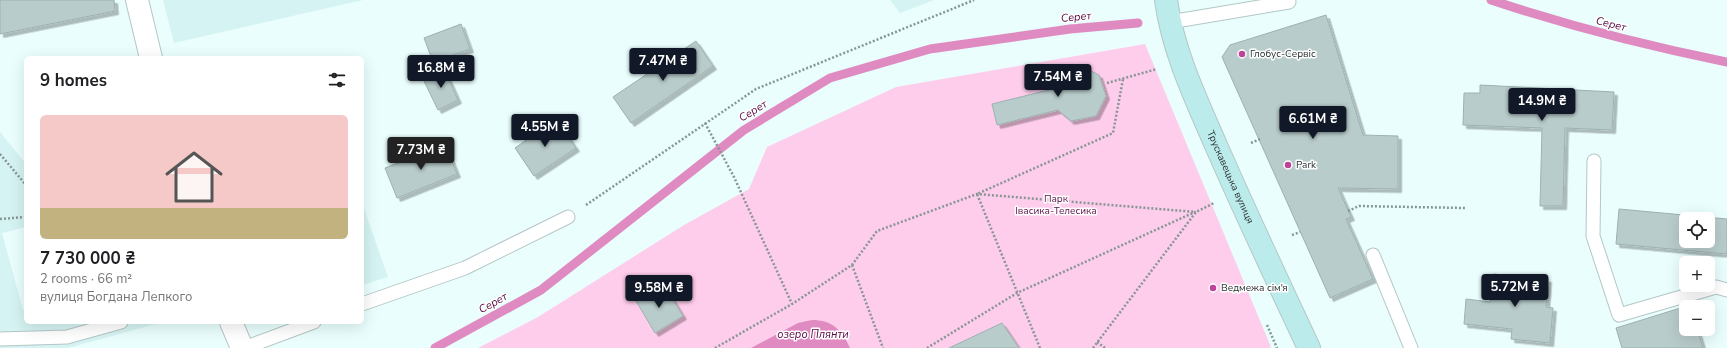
<!DOCTYPE html>
<meta charset="utf-8">
<style>
body{margin:0;font-family:"Nunito Sans",sans-serif;background:#f6f6f6;color:#202124;height:100vh;display:flex;flex-direction:column;font-size:15px;white-space:nowrap}
*{box-sizing:border-box;margin:0}
p{font-size:13px;color:#757577}
.icon{flex:none;width:22px;height:22px;fill:none;stroke:currentColor;stroke-width:2;stroke-linecap:round;stroke-linejoin:round}
.map{position:relative;flex:1;overflow:hidden}
.drawer{position:absolute;left:24px;top:56px;width:340px;height:268px;display:flex;flex-direction:column;background:#fff;border-radius:6px;box-shadow:0 4px 16px #0002}
.drawer>*{flex:none}
.buttons{position:absolute;left:1679px;top:212px;display:grid;gap:8px}
.buttons a{display:grid;place-items:center;width:36px;height:36px;border-radius:6px;background:#fff;box-shadow:0 4px 16px #0002;font-size:20px}
.price{position:absolute;translate:-50% -34px;padding:0 9px;border-radius:4px;background:#111827;color:#fff;font-size:13px;line-height:26px;filter:drop-shadow(0 1px 2px #0008)}
.price::after{content:'';position:absolute;left:50%;top:24px;width:12px;height:9px;margin-left:-6px;background:inherit;clip-path:polygon(0 0,100% 0,50% 100%)}
.price.selected{background:#222;color:#fff}
ul{padding:0;list-style:none}
li{display:grid;align-content:center;gap:8px;height:212px;padding:0 16px}
li+li{border-top:1px solid #e0e0e0}
li span{display:grid;place-items:center;height:124px;border-radius:6px;color:#555}
li>.icon{margin-inline-start:auto}
span .icon{width:72px;height:72px;fill:#fffc;stroke-width:1}
li b{font-size:17px}
h2{display:flex;justify-content:space-between;align-items:center;height:48px;padding:0 16px;font-size:17px}
.map>svg:first-child{display:block}
.built{fill:#d5f3f2}
.green{fill:#fecdeb}
.water{fill:#df8bc1}
.lines{fill:none;stroke-linecap:round;stroke-linejoin:round}
.stream{stroke:#df8bc1;stroke-width:9}
.building{fill:#b8cccb;stroke:#9db1b0;fill-rule:evenodd;filter:url(#shadow)}
.service-casing{stroke:#b3c7c6;stroke-width:15}
.minor-casing{stroke:#b3c7c6;stroke-width:24}
.secondary-casing{stroke:#b3c7c6;stroke-width:24}
.path{stroke:#879695;stroke-width:2.5;stroke-dasharray:2 2;stroke-linecap:butt}
.service{stroke:#fff;stroke-width:13}
.minor{stroke:#fff;stroke-width:22}
.secondary{stroke:#bbebea;stroke-width:22}
.poi-dot{fill:#bc4398;stroke:#fff;stroke-width:1.5}
.labels{text-anchor:middle;dominant-baseline:central;stroke-width:3;stroke-linejoin:round;paint-order:stroke}
.poi-label{font-size:10px;fill:#293131;stroke:#fff;text-anchor:start}
.street-label{font-size:10px;fill:#293131;stroke:#fff}
.park-label{font-size:10px;fill:#5d1349;stroke:#fff}
.water-label{font-size:11px;font-style:italic;fill:#560a42;stroke:#fff}
</style>
<div class="map">
<svg width="1727" height="348" viewBox="0 0 1727 348">
<defs>
<filter id="shadow"><feDropShadow dx="3.5" dy="3.5" stdDeviation="0" flood-color="#0004"/></filter>
</defs>
<rect width="100%" height="100%" fill="#e9fefd"/>
<g class="built">
<path d="M163,0h200l-189,43z"/>
<path d="M890,0h44l-34,13z"/>
<path d="M0,132l26,32v63l-24,6 21,77h3v12h137l-95,26h-68z"/>
<path d="M362,203l26,74 -26,8z"/>
</g>
<path class="green" d="M1145,44l126,303 -2,1h-791l60,-31 146,-92 65,-36 18,-42 129,-60z"/>
<path class="water" d="M812,320c20,0 30,10 38,28h-99l47,-25z"/>
<g class="lines">
<g class="stream">
<path d="M1491,0c78,26 156,46 236,62"/>
<path d="M435,348l106,-58 203,-160 86,-52 100,-29 140,-20 68,-6"/>
</g>
</g>
<g class="building">
<path d="M0,0h114l1,11 -115,23z"/>
<path d="M1326,15l37,120 35,1v53l-60,-1 13,29 -5,2 27,60 -43,19 -108,-241 8,-12z"/>
<path d="M461,24l9,25 -37,13 -9,-24z"/>
<path d="M696,41l17,25 -82,57 -18,-26z"/>
<path d="M1079,65l20,10 7,21 -10,20 -25,5 -13,-11 -61,15 -5,-21 61,-15 6,-18z"/>
<path d="M444,69l14,31 -20,10 -15,-31z"/>
<path d="M1480,85l134,7 -2,38 -47,-2 -2,78h-23l2,-78 -79,-3 1,-32h16z"/>
<path d="M556,119l20,29 -42,28 -19,-28z"/>
<path d="M445,144l12,30 -60,24 -12,-30z"/>
<path d="M1619,209l108,10v35l-111,-10zM1686,219h22v22h-22z"/>
<path d="M1493,274l55,5 -2,28 7,1 -3,35 -39,-4 1,-10 -48,-5 2,-25 24,3z"/>
<path d="M664,285l19,31 -28,17 -19,-32z"/>
<path d="M1690,305v2h-4v22h11l6,19h-81l-6,-20z"/>
<path d="M1002,323l17,25h-70z"/>
</g>
<g class="lines">
<g class="service-casing">
<g id="service">
<path d="M1170,22l119,-20 -1,-2"/>
<path d="M1594,161l-1,75 26,79 97,-28 11,3"/>
<path d="M1373,255l38,93"/>
<path d="M362,304l103,-36 103,-51"/>
<path d="M0,339l67,-2 54,-15"/>
<path d="M244,348l70,-26"/>
</g>
</g>
<g class="minor-casing">
<g id="minor">
<path d="M137,0l14,58"/>
<path d="M231,322l11,26"/>
</g>
</g>
<g class="secondary-casing">
<g id="secondary">
<path id="s1" d="M1166,0c7,51 29,97 49,143 30,69 62,137 94,205"/>
</g>
</g>
<g class="path">
<path d="M1107,83l50,-14"/>
<path d="M1306,119l18,-8"/>
<path d="M705,123l29,54 58,127"/>
<path d="M1251,143l9,-4"/>
<path d="M0,154l26,31"/>
<path d="M586,205l170,-116 218,-89"/>
<path d="M1348,211l11,-5 106,2"/>
<path d="M0,219l26,-2"/>
<path d="M1292,235l8,-3"/>
<path d="M852,265l31,83"/>
<path d="M1267,325l10,23"/>
<path d="M1097,342l8,6"/>
<path d="M715,348l77,-44 60,-39 25,-34 100,-37 219,18"/>
<path d="M927,348l90,-55 178,-81"/>
<path d="M1040,348l-63,-154 136,-61 10,-54"/>
<path d="M1093,348l103,-136 18,-9"/>
</g>
<use href="#service" class="service"/>
<use href="#minor" class="minor"/>
<use href="#secondary" class="secondary"/>
</g>
<g class="poi-dot">
<circle cx="1242" cy="54" r="4"/>
<circle cx="1288" cy="165" r="4"/>
<circle cx="1213" cy="288" r="4"/>
</g>
<g class="labels">
<g class="poi-label">
<text x="1250" y="54">Глобус-Сервіс</text>
<text x="1296" y="165">Park</text>
<text x="1221" y="288">Ведмежа сім'я</text>
</g>
<g class="street-label">
<text stroke="none"><textPath href="#s1" startOffset="189">Трускавецька вулиця</textPath></text>
</g>
<g class="park-label">
<text x="1056" y="199">Парк<tspan x="1056" dy="12">Івасика-Телесика</tspan></text>
</g>
<g class="water-label">
<text transform="translate(1076 17) rotate(-6)">Серет</text>
<text transform="translate(1611 24) rotate(14)">Серет</text>
<text transform="translate(753 111) rotate(-32)">Серет</text>
<text transform="translate(493 303) rotate(-29)">Серет</text>
<text x="813" y="334">озеро Плянти</text>
</g>
</g>
</svg>
<div class="buttons">
<a><svg class="icon" aria-label="locate" viewBox="0 0 24 24"><circle cx="12" cy="12" r="6"/><path d="M12 2v4M12 18v4M2 12h4M18 12h4"/></svg></a>
<a>+</a>
<a>−</a>
</div>
<b class="price" style="left:663px;top:82px">7.47M ₴</b>
<b class="price" style="left:441px;top:89px">16.8M ₴</b>
<b class="price" style="left:1058px;top:98px">7.54M ₴</b>
<b class="price" style="left:1542px;top:122px">14.9M ₴</b>
<b class="price" style="left:1313px;top:140px">6.61M ₴</b>
<b class="price" style="left:545px;top:148px">4.55M ₴</b>
<b class="price selected" style="left:421px;top:171px">7.73M ₴</b>
<b class="price" style="left:1515px;top:308px">5.72M ₴</b>
<b class="price" style="left:659px;top:309px">9.58M ₴</b>
<section class="drawer">
<h2>9 homes<svg class="icon" aria-label="filters" viewBox="0 0 24 24"><path d="M4 7h16M4 17h16"/><circle cx="9" cy="7" r="2"/><circle cx="15" cy="17" r="2"/></svg></h2>
<ul>
<li><span style="background:linear-gradient(#f6c9c9 75%,#c2b280 0)"><svg class="icon" aria-label="home" viewBox="0 0 24 24"><path d="M3 11l9-7 9 7M6 9v11h12V9"/></svg></span><div><b>7 730 000 ₴</b><p>2 rooms · 66 m²</p><p>вулиця Богдана Лепкого</p></div></li>
</ul>
</section>
</div>
